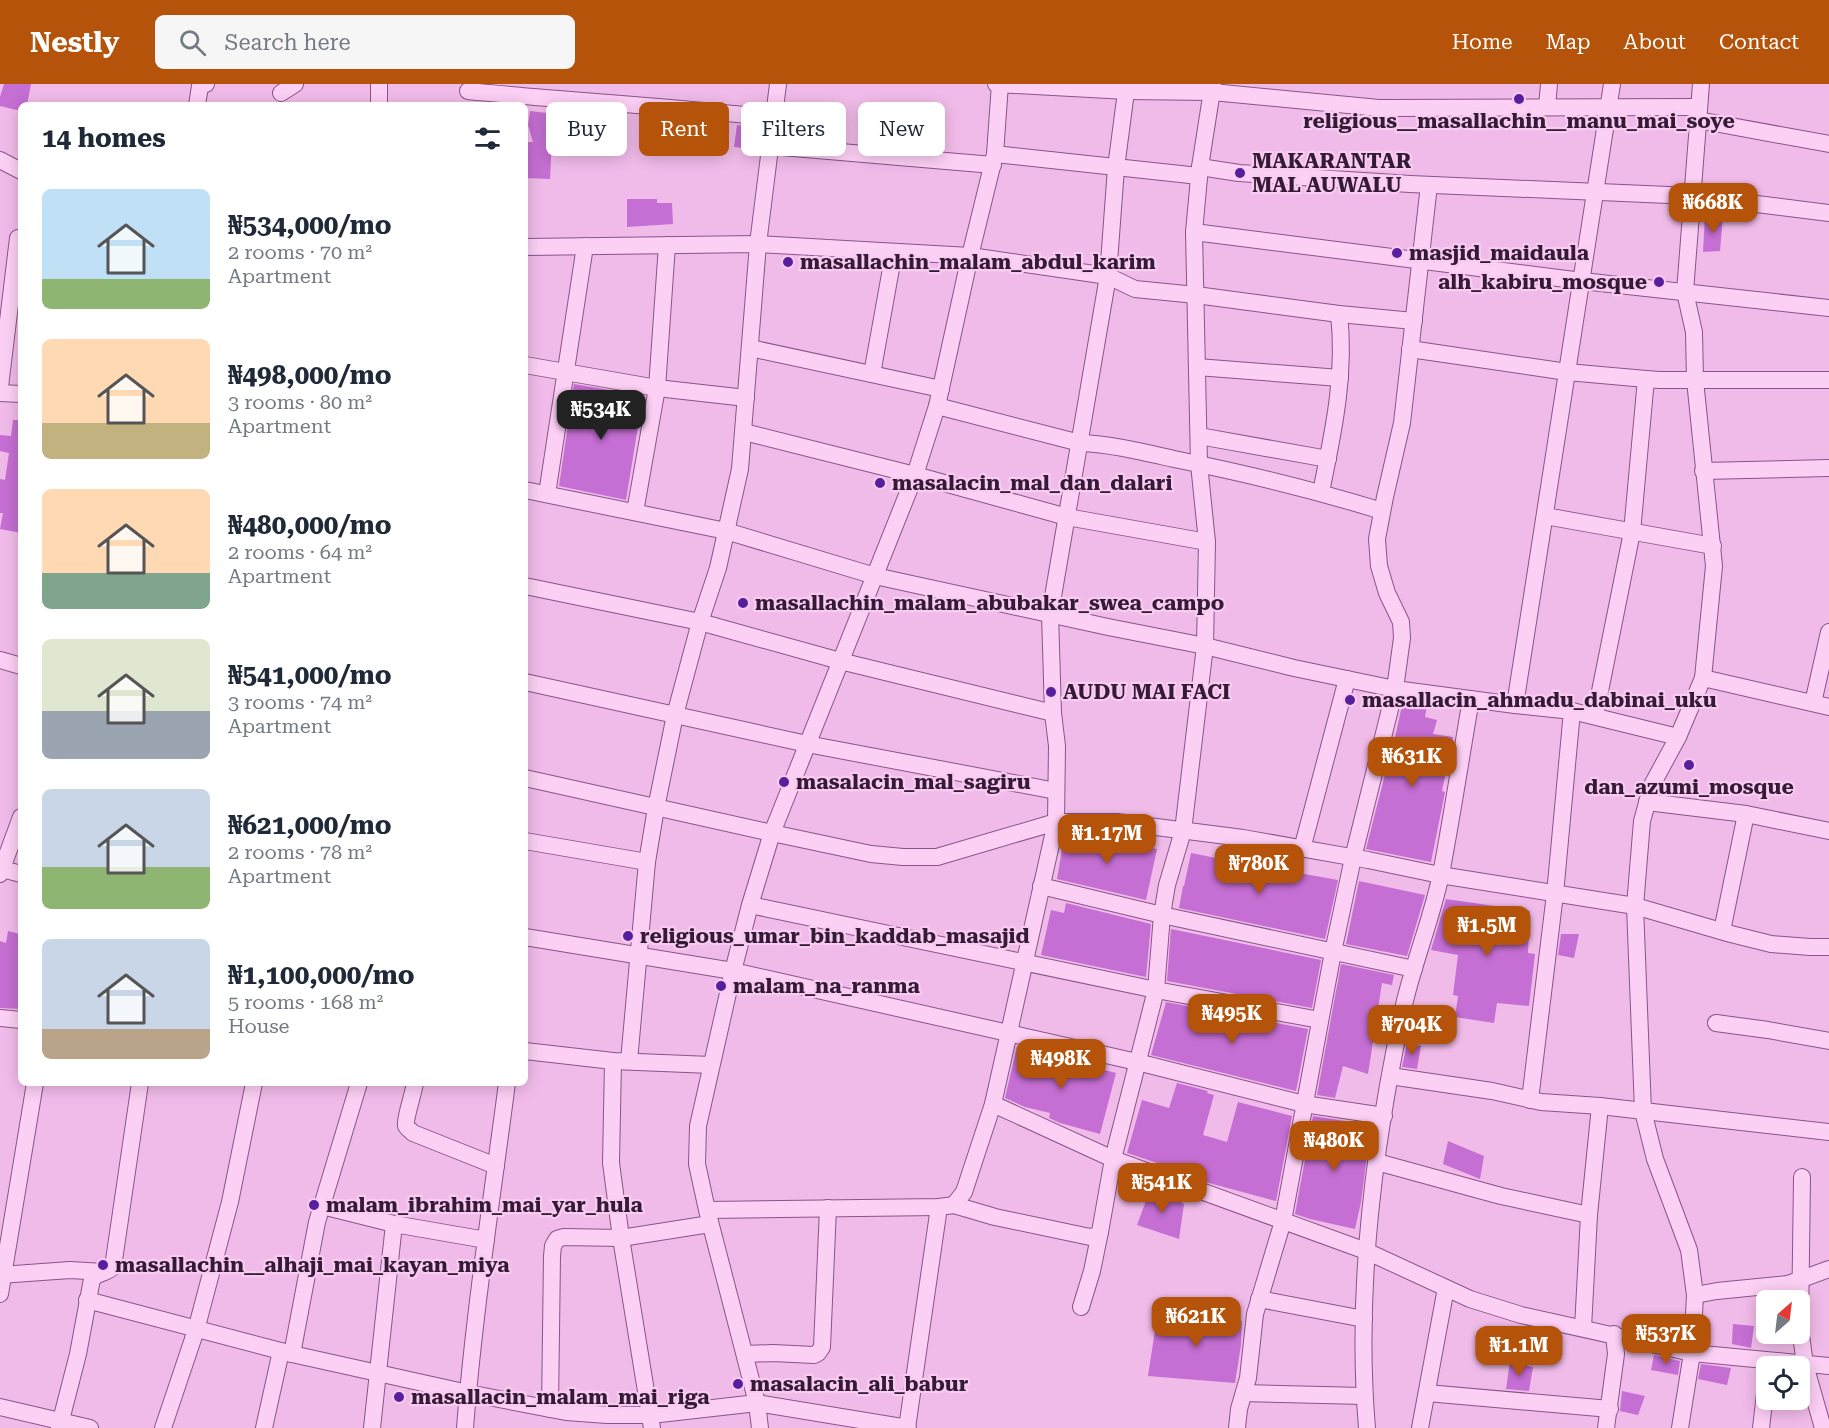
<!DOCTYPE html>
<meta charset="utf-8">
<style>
body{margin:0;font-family:"Roboto Serif",serif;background:#f6f6f7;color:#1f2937;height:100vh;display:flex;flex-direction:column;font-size:22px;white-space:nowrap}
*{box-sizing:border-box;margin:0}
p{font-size:20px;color:#747a83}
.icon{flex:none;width:33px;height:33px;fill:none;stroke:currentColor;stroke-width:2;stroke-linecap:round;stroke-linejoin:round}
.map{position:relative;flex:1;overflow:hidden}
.side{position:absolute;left:18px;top:18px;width:510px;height:984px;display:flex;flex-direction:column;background:#fff;border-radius:9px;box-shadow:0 3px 15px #0003}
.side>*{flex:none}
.banner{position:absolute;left:546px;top:18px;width:570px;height:54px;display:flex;gap:12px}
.needle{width:39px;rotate:28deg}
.tools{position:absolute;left:1756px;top:1206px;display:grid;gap:12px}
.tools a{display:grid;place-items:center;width:54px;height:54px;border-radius:9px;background:#fff;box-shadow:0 3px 15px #0003;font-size:30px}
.price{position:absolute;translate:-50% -51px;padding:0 14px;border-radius:12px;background:#b45309;color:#fff;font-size:20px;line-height:39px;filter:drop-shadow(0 2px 3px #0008)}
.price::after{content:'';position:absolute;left:50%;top:36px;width:18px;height:14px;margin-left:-9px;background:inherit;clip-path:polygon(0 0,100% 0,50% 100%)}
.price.selected{background:#222;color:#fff}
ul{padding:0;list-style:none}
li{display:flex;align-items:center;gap:18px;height:150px;padding:0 24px}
li span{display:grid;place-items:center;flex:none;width:168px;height:120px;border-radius:9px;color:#555}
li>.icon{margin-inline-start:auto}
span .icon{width:72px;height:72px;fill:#fffc;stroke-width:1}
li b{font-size:26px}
h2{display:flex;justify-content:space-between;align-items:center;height:72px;padding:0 24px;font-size:26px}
.pill{padding:0 21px;border-radius:9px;background:#fff;box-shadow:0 3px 15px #0003;font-size:21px;line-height:54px}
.pill.selected{background:#b45309;color:#fff}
header{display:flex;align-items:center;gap:36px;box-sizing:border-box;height:84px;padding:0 30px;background:#b45309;color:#fff}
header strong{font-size:28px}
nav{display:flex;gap:33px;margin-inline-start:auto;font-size:21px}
.search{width:420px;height:54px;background:#f6f6f7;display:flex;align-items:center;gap:15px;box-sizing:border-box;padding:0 21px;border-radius:9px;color:#747a83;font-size:22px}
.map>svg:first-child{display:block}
.building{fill:#c56ed3}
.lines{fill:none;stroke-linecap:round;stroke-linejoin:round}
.minor-casing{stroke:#895489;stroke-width:18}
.minor{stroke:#fccff5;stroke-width:16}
.poi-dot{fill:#571f9d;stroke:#f8cbf1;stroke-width:2}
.labels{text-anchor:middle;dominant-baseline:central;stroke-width:4.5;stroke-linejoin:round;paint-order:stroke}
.poi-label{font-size:21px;font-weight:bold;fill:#351a37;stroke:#f8cbf1;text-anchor:start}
</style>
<header>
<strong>Nestly</strong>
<div class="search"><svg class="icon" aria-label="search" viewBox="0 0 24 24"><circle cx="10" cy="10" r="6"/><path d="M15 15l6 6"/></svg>Search here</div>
<nav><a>Home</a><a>Map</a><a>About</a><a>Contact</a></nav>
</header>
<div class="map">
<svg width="1829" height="1344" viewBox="0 0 1829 1344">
<rect width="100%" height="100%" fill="#f1bbe9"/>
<g class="building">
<path d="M4,0h27l-4,21h-6v6l-21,-5v-9z"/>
<path d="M530,27l43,5 -4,26 -17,-3 -2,40 -25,-1v-36h8l-5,-17z"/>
<path d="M737,41l19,2 -3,22 -19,-2z"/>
<path d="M627,115h30v4h15l1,21 -46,3z"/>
<path d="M1705,132h18l-3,35 -17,1z"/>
<path d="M574,300l69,12 -17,104 -67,-14z"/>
<path d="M13,336h8v113l-21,-4 3,-16h-3v-34l5,1 4,-27 -9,-2v-16l11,1z"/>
<path d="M1403,617l24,4 -2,12 12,3 -4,14 20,3 -11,54 3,1 -14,70 -65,-13 25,-98h1z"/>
<path d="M1065,748l92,17 -11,51 -89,-21z"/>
<path d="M1191,769l80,16v-1l67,12 -13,59 -146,-31 4,-22h1z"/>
<path d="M1359,797l66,14 -18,61 -61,-12z"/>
<path d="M1446,815l84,12 -2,42 7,1 -6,52 -32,-3 -3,20 -39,-6 3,-21 -5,-1 5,-40 -27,-5z"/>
<path d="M1066,819l85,21 -5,53 -105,-22 10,-45 13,3z"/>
<path d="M1171,845l150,31 -9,48 -145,-27z"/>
<path d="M8,847l12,3 -2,11h3v64l-21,-1v-67l6,2z"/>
<path d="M1561,850h18l-5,24 -16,-3z"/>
<path d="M1341,880l53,11 -2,10 -10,-2 -14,91 -25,-8 -8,32 -18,-3z"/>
<path d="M1166,918l142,27 -12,62 -145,-36z"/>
<path d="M1407,959l14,3 -4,23 -15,-2z"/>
<path d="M1017,962l23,5 -2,12 23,6 3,-10 52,14 -16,61 -40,-11 -11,-5 1,-5 -25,-6 -20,-9z"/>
<path d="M1177,999l31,8 -1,2 7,2 -11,40 24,7 11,-40 54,14 -16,85 -67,-18 -34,-13 1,-1 -49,-16 15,-53 27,8z"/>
<path d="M1313,1032l58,9 -10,77 -6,27 -45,-10 -15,-5z"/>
<path d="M1448,1057l36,15 -4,23 -37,-15z"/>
<path d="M1150,1106l16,3 18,11 -5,35 -42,-14z"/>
<path d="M1158,1227l84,10 -1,24 -6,38 -87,-7z"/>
<path d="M1733,1240l21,2 -3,22 -19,-4z"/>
<path d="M1654,1271l26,6 -2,14 -27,-5z"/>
<path d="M1510,1278l23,5 -4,24 -23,-2z"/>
<path d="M1701,1280l30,4 -4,17 -29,-6z"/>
<path d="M1622,1307l23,5 -7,19 -18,-4z"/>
</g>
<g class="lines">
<g class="minor-casing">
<g id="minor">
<path d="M996,0l131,7 85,1 167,16 320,-1"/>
<path d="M1612,0l-97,621 57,6 106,26 -26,48 -10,36 -7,85 8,205 12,48 34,91 6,45 -3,58 -12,75"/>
<path d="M468,7c101,10 203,15 305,27"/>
<path d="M281,9l14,-9"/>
<path d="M197,21l3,-19 6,-2"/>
<path d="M379,21v-21"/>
<path d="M1547,23l2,-23"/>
<path d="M1698,36l131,24"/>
<path d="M770,62l223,19"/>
<path d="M995,70l204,22"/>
<path d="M0,76l21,11"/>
<path d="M1200,83l39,6 171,11 282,12 137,17"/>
<path d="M1194,148l388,49 247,27"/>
<path d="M525,163l233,-3 212,12 138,20 27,13 61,6 143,19 75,7"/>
<path d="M750,264l191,41"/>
<path d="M1410,265l157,23 79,7"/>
<path d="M525,281l132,23 89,10"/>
<path d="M1197,283l143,11"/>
<path d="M872,290l22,-122"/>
<path d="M0,303l18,-149"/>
<path d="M0,309l21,1"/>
<path d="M937,322l143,37c31,1 63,9 94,16 70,14 140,31 208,52"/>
<path d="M744,348l171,43 152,42 140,25"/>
<path d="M1199,352l129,23"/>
<path d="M1703,387l126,-3"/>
<path d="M525,406l201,41 149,45 233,51 97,19 89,22 101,21 120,16"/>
<path d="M1321,408c12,-59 25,-117 18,-178"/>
<path d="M547,410l38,-248"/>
<path d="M635,428l22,-124 10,-143"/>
<path d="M1545,432l168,30"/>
<path d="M525,502l175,36 140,39 213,52"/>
<path d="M0,576l21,6"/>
<path d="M1703,594l126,29"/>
<path d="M525,598l282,62 249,47"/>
<path d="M1813,619l16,-71"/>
<path d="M1595,632l37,-184 14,-153 14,1h169"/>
<path d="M1678,653l25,-59 11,-112 -19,-186 -1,-48 -9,-40 16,-208"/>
<path d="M525,694l247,55 99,21 32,3h34l119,-35h61l126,16 125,22 72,15 195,31 96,28 40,10 39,3h19"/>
<path d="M1647,718l99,12 83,17"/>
<path d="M525,757l122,21"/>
<path d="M1302,765l45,-170"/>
<path d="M2,785l19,5"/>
<path d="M0,790l21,-57"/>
<path d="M1041,802l121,29 252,54"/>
<path d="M750,821l406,85 164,30"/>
<path d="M1722,847l24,-117"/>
<path d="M525,853l208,34 404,91 167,42 80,12"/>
<path d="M0,934l21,2"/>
<path d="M1716,939l52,7 61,11"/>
<path d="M525,967l88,10 98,4"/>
<path d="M613,977l-2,102 10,75 31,190"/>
<path d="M629,977l18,-199 9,-54 19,-93 25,-93 18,-54 22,-99 18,-225 20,-160"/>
<path d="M1390,992l102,15 49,11 59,4 229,26"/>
<path d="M415,999c-1,8 -11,39 -9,43 1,2 5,5 7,7l83,33"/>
<path d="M1530,1016l25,-206 17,-183"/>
<path d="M993,1020l120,55 253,92 104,48 51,16 171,38 137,13"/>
<path d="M1377,1078l124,34 88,19"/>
<path d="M1802,1093l-2,150 5,38 18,63"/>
<path d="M954,1121l41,12 95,20 6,-1 4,-4 13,-73 43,-169 6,-75 5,-30 16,-54 22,-185 2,-104 -8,-78 -5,-232 6,-65 13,-83"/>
<path d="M322,1122l72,18 92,16"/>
<path d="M707,1126l232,-3 15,-2 10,-13 29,-88 63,-282 1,-76 -4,-33 -3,-99 58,-338 8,-108 11,-84"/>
<path d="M0,1191l70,-5 34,2"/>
<path d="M0,1210l35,-211"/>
<path d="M1695,1211l22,-4 71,-7 41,-15"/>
<path d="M1259,1215l105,20"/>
<path d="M87,1216l205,54 176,39 98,19 41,3h44l106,-12 151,25"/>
<path d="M1081,1223l11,-36 8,-39"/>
<path d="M1583,1244l6,-113 11,-109"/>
<path d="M292,1270l25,-132 42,-139"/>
<path d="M745,1270l28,-1 41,2 4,-2 4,-6 6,-139"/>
<path d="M1244,1309l120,3"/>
<path d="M1427,1309l183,16"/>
<path d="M0,1323l90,21"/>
<path d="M550,1325l2,-153 1,-10 4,-7 7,-2 57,1 89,-14"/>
<path d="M59,1344l19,-74 14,-75c5,-6 15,-6 21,-12l27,-184"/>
<path d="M163,1344l33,-98 34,-128 24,-119"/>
<path d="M264,1344l17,-77"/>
<path d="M372,1344l22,-204"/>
<path d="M465,1344c9,-115 27,-230 42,-345"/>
<path d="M760,1344l-3,-25 -50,-193 -10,-46 1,-38 35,-155 17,-66 22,-72 143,-358 22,-69 33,-150 25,-102 5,-70"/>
<path d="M907,1344l32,-221"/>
<path d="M1237,1344l2,-19 9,-31 7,-64 28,-93 50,-269 20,-94 42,-169 7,-51 -1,-16 -14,-29 -8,-27 -2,-27 8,-42 17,-74 27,-238"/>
<path d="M1367,1344c-12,-141 7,-286 37,-423 10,-44 28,-87 37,-131 11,-58 20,-117 30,-175"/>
<path d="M1420,1344l26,-140"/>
<path d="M1606,1344l10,-74 -2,-20"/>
<path d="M1761,1344l6,-52"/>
</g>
</g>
<use href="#minor" class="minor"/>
</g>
<g class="poi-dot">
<circle cx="1519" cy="15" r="6"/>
<circle cx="1240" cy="89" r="6"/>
<circle cx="1397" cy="169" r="6"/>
<circle cx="788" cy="178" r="6"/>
<circle cx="1659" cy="198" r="6"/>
<circle cx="880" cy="399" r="6"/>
<circle cx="743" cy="519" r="6"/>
<circle cx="1051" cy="608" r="6"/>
<circle cx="1350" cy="616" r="6"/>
<circle cx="1689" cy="681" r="6"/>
<circle cx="784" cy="698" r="6"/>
<circle cx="628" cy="852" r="6"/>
<circle cx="721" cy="902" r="6"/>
<circle cx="314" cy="1121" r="6"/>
<circle cx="103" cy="1181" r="6"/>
<circle cx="738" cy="1300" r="6"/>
<circle cx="399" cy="1313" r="6"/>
</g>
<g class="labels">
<g class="poi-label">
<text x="1519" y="37" text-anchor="middle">religious__masallachin__manu_mai_soye</text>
<text x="1252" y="77">MAKARANTAR<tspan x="1252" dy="24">MAL AUWALU</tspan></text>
<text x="1409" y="169">masjid_maidaula</text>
<text x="800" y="178">masallachin_malam_abdul_karim</text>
<text x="1647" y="198" text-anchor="end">alh_kabiru_mosque</text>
<text x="892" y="399">masalacin_mal_dan_dalari</text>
<text x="755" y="519">masallachin_malam_abubakar_swea_campo</text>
<text x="1063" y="608">AUDU MAI FACI</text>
<text x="1362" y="616">masallacin_ahmadu_dabinai_uku</text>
<text x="796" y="698">masalacin_mal_sagiru</text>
<text x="1689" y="703" text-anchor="middle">dan_azumi_mosque</text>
<text x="640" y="852">religious_umar_bin_kaddab_masajid</text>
<text x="733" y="902">malam_na_ranma</text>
<text x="326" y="1121">malam_ibrahim_mai_yar_hula</text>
<text x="115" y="1181">masallachin__alhaji_mai_kayan_miya</text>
<text x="750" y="1300">masalacin_ali_babur</text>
<text x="411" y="1313">masallacin_malam_mai_riga</text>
</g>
</g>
</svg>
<div class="tools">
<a><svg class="needle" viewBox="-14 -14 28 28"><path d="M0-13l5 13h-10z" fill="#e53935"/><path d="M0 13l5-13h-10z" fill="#747a83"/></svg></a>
<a><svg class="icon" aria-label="locate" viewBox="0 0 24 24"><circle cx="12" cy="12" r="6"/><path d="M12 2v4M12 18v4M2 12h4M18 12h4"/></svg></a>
</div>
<b class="price" style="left:1713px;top:150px">₦668K</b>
<b class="price selected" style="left:601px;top:357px">₦534K</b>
<b class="price" style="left:1412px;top:704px">₦631K</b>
<b class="price" style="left:1107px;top:781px">₦1.17M</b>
<b class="price" style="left:1259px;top:811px">₦780K</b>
<b class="price" style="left:1487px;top:873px">₦1.5M</b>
<b class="price" style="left:1232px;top:961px">₦495K</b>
<b class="price" style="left:1412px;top:972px">₦704K</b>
<b class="price" style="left:1061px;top:1006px">₦498K</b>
<b class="price" style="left:1334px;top:1088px">₦480K</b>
<b class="price" style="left:1162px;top:1130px">₦541K</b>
<b class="price" style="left:1196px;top:1264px">₦621K</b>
<b class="price" style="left:1666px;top:1281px">₦537K</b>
<b class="price" style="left:1519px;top:1293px">₦1.1M</b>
<div class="banner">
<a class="pill">Buy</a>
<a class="pill selected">Rent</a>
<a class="pill">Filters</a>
<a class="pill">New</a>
</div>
<section class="side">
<h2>14 homes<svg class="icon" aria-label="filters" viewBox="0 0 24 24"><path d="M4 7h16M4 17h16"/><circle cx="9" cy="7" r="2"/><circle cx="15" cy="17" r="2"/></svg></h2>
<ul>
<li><span style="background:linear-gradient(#bfe0f5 75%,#8fb573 0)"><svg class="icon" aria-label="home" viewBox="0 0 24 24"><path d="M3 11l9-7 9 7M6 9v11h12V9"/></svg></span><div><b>₦534,000/mo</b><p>2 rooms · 70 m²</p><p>Apartment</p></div></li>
<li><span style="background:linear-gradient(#ffd9b3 70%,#c2b280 0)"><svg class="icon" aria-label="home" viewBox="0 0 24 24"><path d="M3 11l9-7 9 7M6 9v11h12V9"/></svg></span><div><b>₦498,000/mo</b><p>3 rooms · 80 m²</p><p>Apartment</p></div></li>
<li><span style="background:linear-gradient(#ffd9b3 70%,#7fa58c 0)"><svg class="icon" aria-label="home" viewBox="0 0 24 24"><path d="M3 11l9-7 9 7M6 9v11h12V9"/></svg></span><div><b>₦480,000/mo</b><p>2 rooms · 64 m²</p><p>Apartment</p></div></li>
<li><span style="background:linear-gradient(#dfe7d0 60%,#9aa5b1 0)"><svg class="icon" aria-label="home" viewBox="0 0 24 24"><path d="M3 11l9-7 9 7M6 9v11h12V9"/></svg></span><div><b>₦541,000/mo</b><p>3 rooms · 74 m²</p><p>Apartment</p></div></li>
<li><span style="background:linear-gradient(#c9d6e8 65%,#8fb573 0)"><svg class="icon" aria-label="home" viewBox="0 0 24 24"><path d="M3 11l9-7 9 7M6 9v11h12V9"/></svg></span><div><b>₦621,000/mo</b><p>2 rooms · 78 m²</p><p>Apartment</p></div></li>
<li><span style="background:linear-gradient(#c9d6e8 75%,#b9a48a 0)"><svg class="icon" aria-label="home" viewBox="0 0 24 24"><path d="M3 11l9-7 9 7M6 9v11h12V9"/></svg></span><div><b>₦1,100,000/mo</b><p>5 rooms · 168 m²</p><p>House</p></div></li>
</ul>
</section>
</div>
